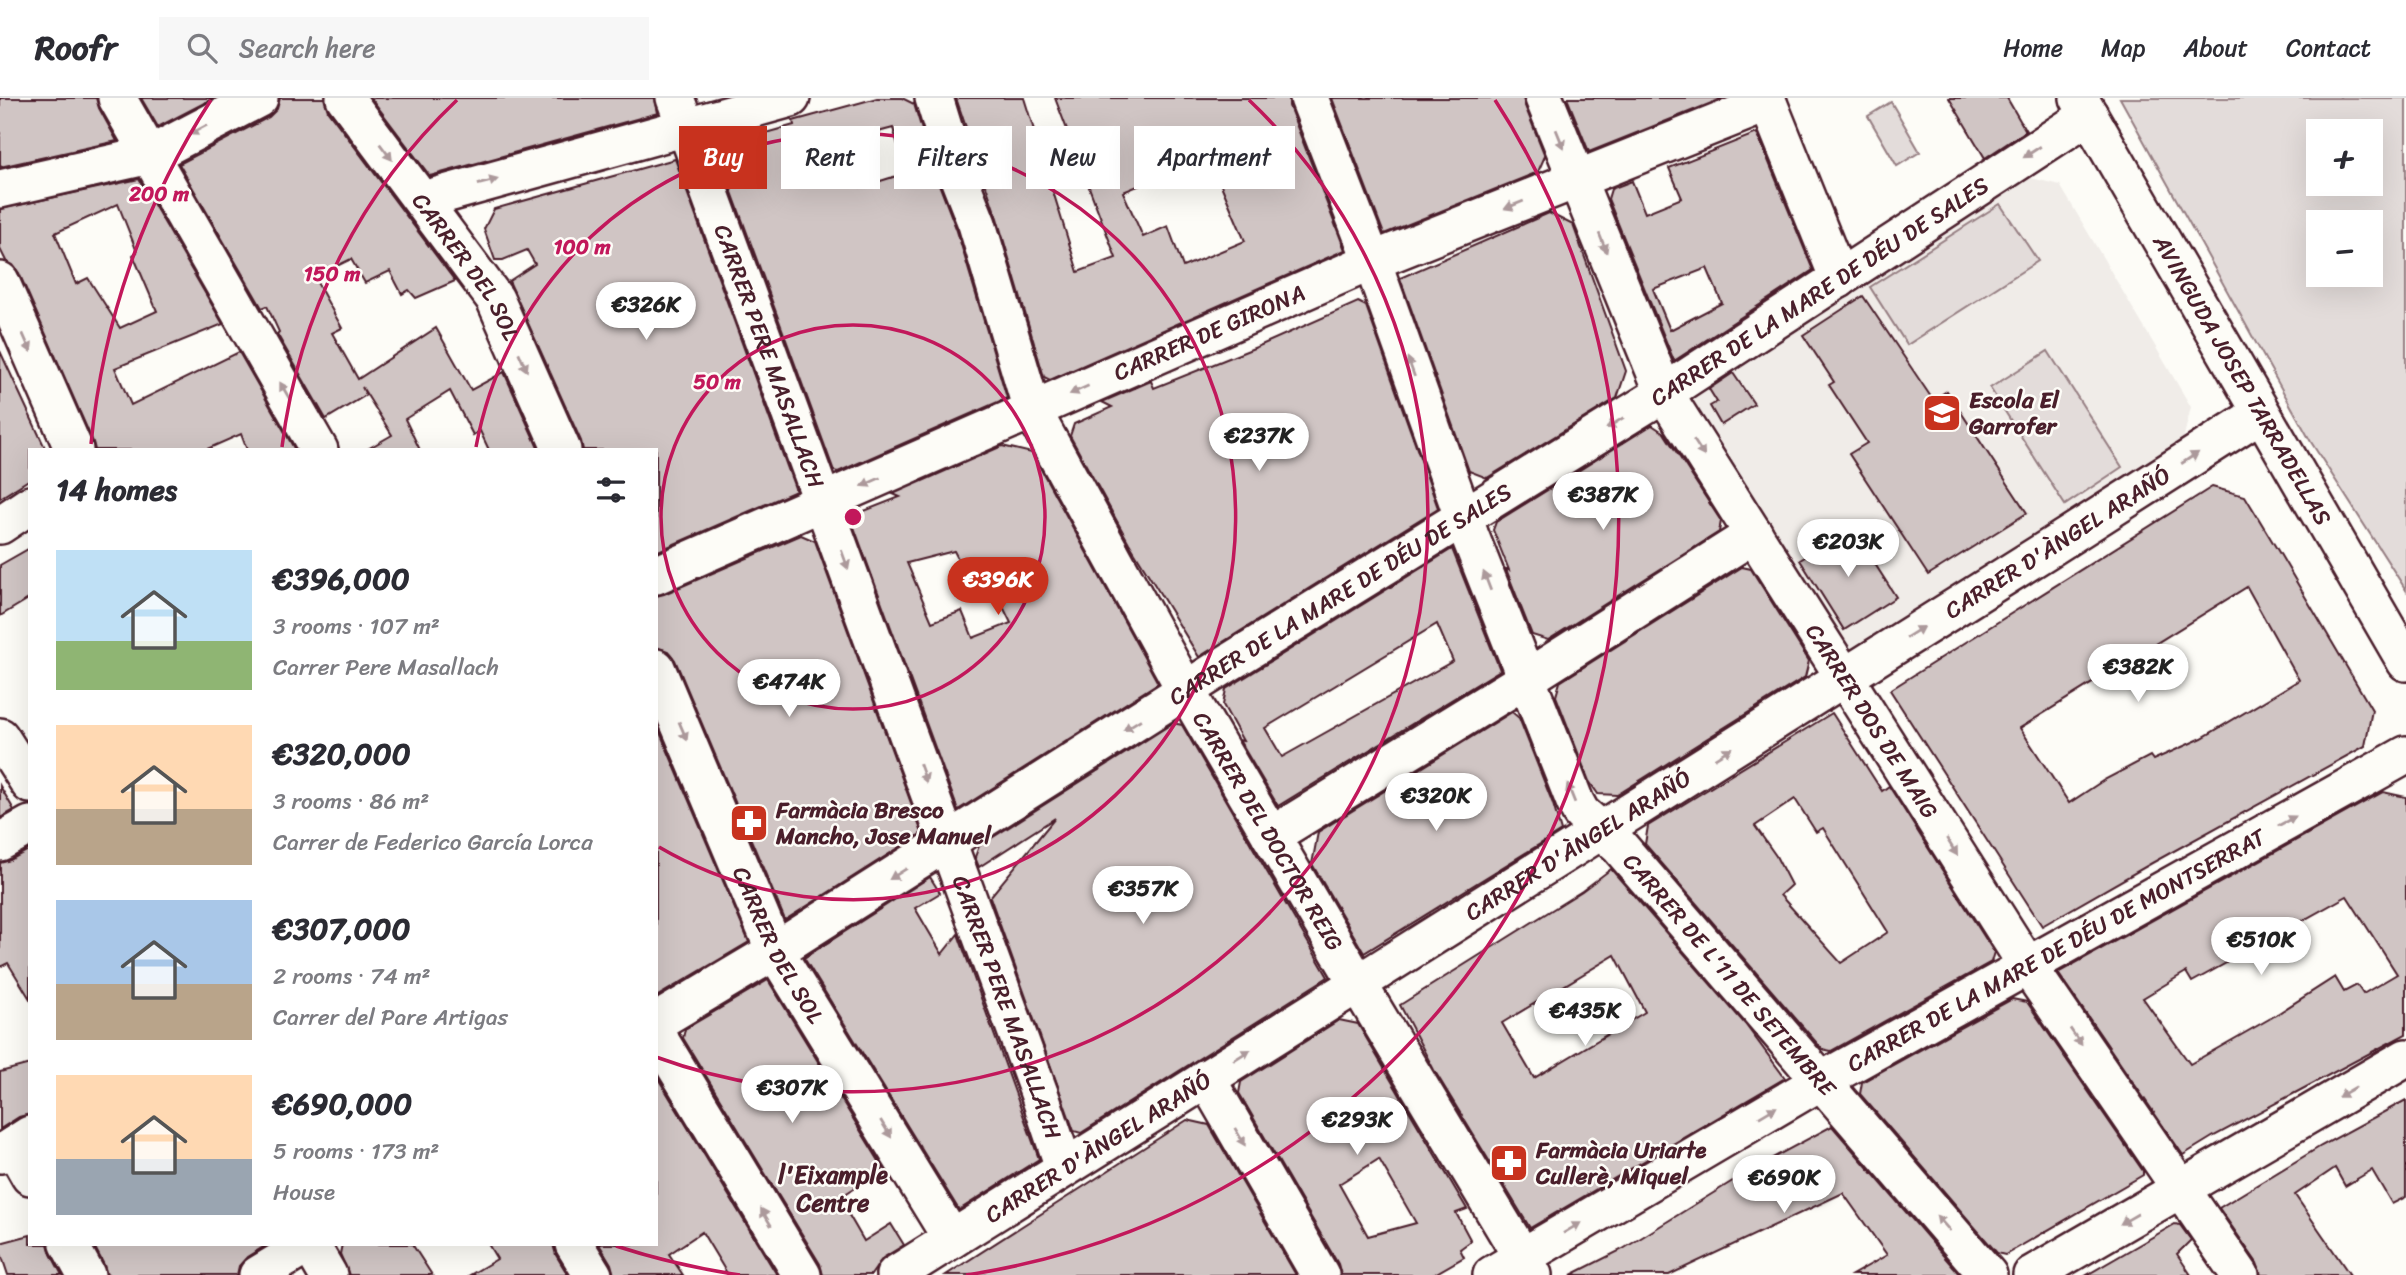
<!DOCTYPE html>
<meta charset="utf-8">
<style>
body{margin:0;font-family:Sriracha,sans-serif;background:#f7f7f7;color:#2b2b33;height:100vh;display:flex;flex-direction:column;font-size:26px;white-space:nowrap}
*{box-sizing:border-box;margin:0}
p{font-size:23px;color:#7c7c81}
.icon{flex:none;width:38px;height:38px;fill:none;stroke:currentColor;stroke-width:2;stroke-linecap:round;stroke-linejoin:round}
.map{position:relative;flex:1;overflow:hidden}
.panel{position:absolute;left:28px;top:350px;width:630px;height:798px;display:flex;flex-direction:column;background:#fff;border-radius:0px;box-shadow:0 7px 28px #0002}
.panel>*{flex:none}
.hud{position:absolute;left:679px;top:28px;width:665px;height:63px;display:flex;gap:14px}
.fabs{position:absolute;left:2306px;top:21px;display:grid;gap:14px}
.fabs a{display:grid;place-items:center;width:77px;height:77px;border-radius:0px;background:#fff;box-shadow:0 7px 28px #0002;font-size:35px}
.price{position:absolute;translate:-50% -60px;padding:0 16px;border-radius:24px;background:#fff;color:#222;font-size:23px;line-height:46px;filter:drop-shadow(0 2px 4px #0008)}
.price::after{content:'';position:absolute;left:50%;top:42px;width:21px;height:16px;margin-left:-10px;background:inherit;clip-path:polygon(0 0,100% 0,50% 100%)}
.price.current{background:#c8321e;color:#fff}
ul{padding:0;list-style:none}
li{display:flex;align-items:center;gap:21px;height:175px;padding:0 28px}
li span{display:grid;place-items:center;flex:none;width:196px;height:140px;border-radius:0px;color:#555}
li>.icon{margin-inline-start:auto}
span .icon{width:84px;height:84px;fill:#fffc;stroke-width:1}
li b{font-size:30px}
h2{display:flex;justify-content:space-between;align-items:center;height:84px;padding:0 28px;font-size:30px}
.pill{padding:0 24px;border-radius:0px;background:#fff;box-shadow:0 7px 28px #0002;font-size:24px;line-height:63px}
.pill.current{background:#c8321e;color:#fff}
header{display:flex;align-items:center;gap:42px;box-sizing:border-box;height:98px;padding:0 35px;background:#fff;border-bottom:2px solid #e1e1e2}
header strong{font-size:33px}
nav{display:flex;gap:38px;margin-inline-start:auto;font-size:24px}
.search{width:490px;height:63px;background:#f7f7f7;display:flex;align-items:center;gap:18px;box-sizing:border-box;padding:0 24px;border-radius:0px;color:#7c7c81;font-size:26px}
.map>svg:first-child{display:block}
.built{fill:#f0ece8}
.green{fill:#e3dcda;stroke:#967e82;stroke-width:2;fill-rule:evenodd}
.building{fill:#d0c5c4;stroke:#4a1f2b;stroke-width:2;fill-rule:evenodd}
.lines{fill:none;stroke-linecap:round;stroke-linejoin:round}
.minor-casing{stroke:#4a1f2b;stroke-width:42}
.minor{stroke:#fdfcf7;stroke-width:37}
.oneway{fill:#ac999b}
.ring{fill:none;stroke:#c2185b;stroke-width:3.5}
.labels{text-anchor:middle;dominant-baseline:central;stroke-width:5;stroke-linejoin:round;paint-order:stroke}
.street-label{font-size:23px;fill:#4a1f2b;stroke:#fdfcf7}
.poi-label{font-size:23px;font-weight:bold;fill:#4a1f2b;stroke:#fdfcf7;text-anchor:start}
.neighbourhood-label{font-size:24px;font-weight:bold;fill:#4a1f2b;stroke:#fdfcf7}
.centre{fill:#c2185b;stroke:#fdfcf7;stroke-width:3.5}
.ring-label{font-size:21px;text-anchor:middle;font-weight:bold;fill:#c2185b;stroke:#fdfcf7;stroke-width:5;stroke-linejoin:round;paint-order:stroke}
</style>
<header>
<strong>Roofr</strong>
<div class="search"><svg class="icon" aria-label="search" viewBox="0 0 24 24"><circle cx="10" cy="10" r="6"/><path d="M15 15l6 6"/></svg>Search here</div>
<nav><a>Home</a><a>Map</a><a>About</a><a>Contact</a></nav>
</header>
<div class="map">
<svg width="2406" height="1177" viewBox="0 0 2406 1177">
<rect width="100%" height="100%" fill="#fdfcf7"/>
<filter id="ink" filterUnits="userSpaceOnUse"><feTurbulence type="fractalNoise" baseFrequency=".0143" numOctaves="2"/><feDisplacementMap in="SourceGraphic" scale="14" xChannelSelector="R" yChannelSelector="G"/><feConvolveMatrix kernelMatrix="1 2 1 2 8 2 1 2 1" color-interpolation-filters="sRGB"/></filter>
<g filter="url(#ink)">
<path class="built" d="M2023,78l37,9 131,222 -9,37 -328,207 -15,-4 -145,-228 -3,-31z"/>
<g class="green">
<path d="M2120,0h286v492l-95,-148zM2371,33v53h-52v-53zM2371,124v53h-52v-53z"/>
<path d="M1891,4l29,50 -23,14 -29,-50z"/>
<path d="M2000,106l38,57 -131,84 -37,-58z"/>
<path d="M2048,253l74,116 -57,38 -75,-117z"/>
</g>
<g class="building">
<path d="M0,0h96l3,10 18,33 -117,26z"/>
<path d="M141,0h73l-56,29z"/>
<path d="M280,0h44l4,13 127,170 -39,17 -7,-8 -7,4 -12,-23 -25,12 -14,-24 -37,18 28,51 -10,5 26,46 78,-51 35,62 33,-18 35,78h-50l-9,-19 -7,4 -23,-44 -45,28 15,31h-54l26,-15 -30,-48 4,8 -40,24 -49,-85 2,-2 -12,-26 -5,2 -83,-144 90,-47 8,-8z"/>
<path d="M371,0h284l3,15 -228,63z"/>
<path d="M877,0h25l12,6 23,75 20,52 50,167 -169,74 -4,-1 -117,-320 2,-5 75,-21 -1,-4zM893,30l13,45 -45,14 -16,-46z"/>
<path d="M956,0h68l54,174 38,-14 -61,-160h234v8l56,144 -295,130 -6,-3 -47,-159zM1209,59l36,84 -62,26 -15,-41 -25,11 -20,-45z"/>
<path d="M1332,0h191l2,8 20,50 -7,16 -154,62z"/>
<path d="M1567,0h157l-135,54z"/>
<path d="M1949,0h58l19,33 -41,27z"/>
<path d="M1757,35l56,137 -139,91 -66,-162 3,-10 21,-8 13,32 37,-15 -13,-30zM1707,170l15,35 -52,27 -17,-41z"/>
<path d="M675,61l121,332 -140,61v-102h-73l-2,-9 -72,-160 26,-17 -8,-14 -24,10h-8l-11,-31 10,-20z"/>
<path d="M139,81l84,145 -108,44 16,37 108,-53 56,98h-48l-6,-16 -36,16h-110l-2,-8 -74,-169 -6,-8 -7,-4 -6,-12v-40zM118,106l19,48 -4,3 24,56 -37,17 -32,-50 -12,6 -21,-51z"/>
<path d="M1549,115l24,12 53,146 -9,27 -130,80 -18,-7 -69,-193z"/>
<path d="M1863,198l70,104 14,-9 80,122 -99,62 -79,-121 18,-11 -38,-58 5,-3 -31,-47z"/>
<path d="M1358,204l8,4 72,202 -239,149 -70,-114 -59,-107 4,-12 38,-17 -10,-5 49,-21 3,7 105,-42z"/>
<path d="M0,253l46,99h-16v29l-30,19z"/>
<path d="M1733,275l21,31 -33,21 -11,-19 7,-4 -8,-13z"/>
<path d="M1652,327l12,8 57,88 -2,11 -171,108 -16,-5 -26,-66 3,1 -16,-40 3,-8z"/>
<path d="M1002,348l30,7 126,230 -200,127 -104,-283 5,-14 41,-16 -7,-3zM954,453l13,25 18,-6 26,53 -38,15 -11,-27 -30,11 -25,-59z"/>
<path d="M2212,389l33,9 35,58 92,156 -7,36 -213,117 -110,63 -152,-236zM2247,489l52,93 -97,58 -49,22 -3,-4 -46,24 -35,23 -49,-75z"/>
<path d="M1852,430l44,69 -52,33 -44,-70z"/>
<path d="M801,437l14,6 107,292 -137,87 -110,-260 -7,-9 -12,-4v-51l8,-2z"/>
<path d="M30,450v50l-30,18v-51z"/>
<path d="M1452,451l48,121 -222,136 -39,-66 4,1 -20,-36 3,-16zM1437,526l16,37 -171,96 -17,-29z"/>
<path d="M1742,469l9,2 58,92 -4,16 -188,118 -19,-1 -9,-13 -33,-85 4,-14z"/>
<path d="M1512,614l7,6 34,86 8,27 -197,122 -52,-89 6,-32z"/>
<path d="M1832,615l50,78 7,-5 105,166 -3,10 -160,89 -9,-2 -177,-205 3,-18zM1795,701l21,33 7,-4 65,104 -47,31 -61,-68 11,-10 -15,-29 -21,-30z"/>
<path d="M656,625l93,219 -93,55z"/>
<path d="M1173,625l9,2 146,252 -247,156 -7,-2 -84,-234 65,-79 -76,49 -4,-10 4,-11z"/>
<path d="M0,688l14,24 -14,8z"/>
<path d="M2383,694l23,5v237l-192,102 -31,19 -125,-182zM2347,798l50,78 -34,20 -6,-9 -13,7 -9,-15 -64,41 -81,46 -47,-66 43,-26 6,10z"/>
<path d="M30,751v150l-22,-36 -8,4v-104l10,-3z"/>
<path d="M1611,771l134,155 40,54 -255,150 -96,-158 -34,-65 182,-114zM1615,857l30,57 -111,66 -32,-55z"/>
<path d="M930,779l10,16 -25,15 27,46 16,-20 81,225 -80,51 -155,-252z"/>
<path d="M768,882l116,189 -45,29 25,43 27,-17 13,21 -21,13 -12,17h-48l-3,-11 -137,-226 2,-9z"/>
<path d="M2012,901l15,3 116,169v4l-138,80 -8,-2 -137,-159 2,-12z"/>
<path d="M1339,922l19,4 109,185 -11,4 15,28 -11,8 4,8 -31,18h-92l-3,-11 -99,-171 2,-11zM1379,1061l37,64 -48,13 -29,-52z"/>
<path d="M30,966v50l-11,3 -19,12v-57z"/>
<path d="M656,977l121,200h-49l-26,-43 -33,22 14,21h-69l-3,-11 -12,-20h57z"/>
<path d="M2406,1002v97l-14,7 -20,-34 -27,16 -10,-18 -40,27 55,80h-89l-4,-12 -38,-55 102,-62z"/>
<path d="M1187,1022l22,5 87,150h-350z"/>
<path d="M1832,1028l128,149h-108l35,-20 -44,-62 -174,82h-98l52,-26 129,-80z"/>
<path d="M2175,1126l5,1 11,15 -14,14 14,21h-104z"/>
<path d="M30,1137v9h18l3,10 11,21h-54l-8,-24v-8z"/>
<path d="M93,1146h175l-21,13 -8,9 -2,9h-130l-3,-10z"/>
<path d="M342,1146h70l20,31h-83l-9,-21z"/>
<path d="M488,1146h65l3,11 12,20h-98l27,-16z"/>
</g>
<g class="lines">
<g class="minor-casing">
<g id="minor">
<path d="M117,0l202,352"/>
<path id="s1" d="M345,0l150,201 67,151"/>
<path id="s2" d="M675,0l364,995 25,74"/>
<path id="s3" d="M934,0l23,75 20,51 55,186 154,281 172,293 175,291"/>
<path id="s4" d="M1309,0l63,163 98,275 105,266 6,11 38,33 369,429"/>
<path id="s5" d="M1544,0l120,295 363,572 213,310"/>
<path d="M1766,0l73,181"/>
<path id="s6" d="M2079,0l327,564"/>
<path d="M0,91l150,-34 109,-57"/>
<path d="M423,102l368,-102"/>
<path d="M0,183l74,169"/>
<path d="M0,427l30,-20"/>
<path id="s7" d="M656,477l716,-314 396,-158"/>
<path id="s8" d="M656,570l119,283 177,288"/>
<path d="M0,639l30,47"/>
<path d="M1271,738l255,-157 228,-145"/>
<path d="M0,744l30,-17"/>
<path id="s9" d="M656,924l119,-71 450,-286 439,-272 425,-278"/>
<path d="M656,936l146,241"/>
<path d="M1206,980l114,197"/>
<path d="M13,1048l17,30"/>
<path d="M0,1056l30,-19"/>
<path d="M69,1146l17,31"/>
<path d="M310,1146l18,31"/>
<path d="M574,1146l19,31"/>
<path d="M258,1177l51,-31"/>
<path id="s10" d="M895,1177l1150,-724 216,-138"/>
<path id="s11" d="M1492,1177l329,-194 585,-326"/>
<path d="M2032,1177l374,-217"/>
</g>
</g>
<use href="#minor" class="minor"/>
</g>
<defs><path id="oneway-solid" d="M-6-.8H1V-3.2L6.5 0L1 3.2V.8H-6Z" transform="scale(1.75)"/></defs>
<g class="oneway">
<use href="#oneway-solid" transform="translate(198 32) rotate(152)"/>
<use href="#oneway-solid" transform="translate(1560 41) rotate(68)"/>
<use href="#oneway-solid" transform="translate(386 54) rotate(53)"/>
<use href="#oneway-solid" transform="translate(2032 54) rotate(147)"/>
<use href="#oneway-solid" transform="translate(488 84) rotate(-15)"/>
<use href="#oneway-solid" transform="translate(1514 107) rotate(158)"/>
<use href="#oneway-solid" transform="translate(1603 145) rotate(68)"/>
<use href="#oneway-solid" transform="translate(27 245) rotate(66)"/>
<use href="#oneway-solid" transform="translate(523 264) rotate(66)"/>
<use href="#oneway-solid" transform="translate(1411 269) rotate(-110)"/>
<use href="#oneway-solid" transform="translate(1079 292) rotate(156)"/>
<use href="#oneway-solid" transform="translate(285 293) rotate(-120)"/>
<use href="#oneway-solid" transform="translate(1615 325) rotate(148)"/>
<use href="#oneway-solid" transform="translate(1699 350) rotate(57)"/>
<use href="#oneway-solid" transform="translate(2190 360) rotate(-33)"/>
<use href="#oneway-solid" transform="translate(871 384) rotate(156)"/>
<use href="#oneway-solid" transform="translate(845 462) rotate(70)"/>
<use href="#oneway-solid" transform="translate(1487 483) rotate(-111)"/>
<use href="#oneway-solid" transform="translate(1915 534) rotate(-32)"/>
<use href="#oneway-solid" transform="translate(1132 627) rotate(148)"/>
<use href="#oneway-solid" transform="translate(683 633) rotate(67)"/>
<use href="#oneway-solid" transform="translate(1723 655) rotate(-32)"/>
<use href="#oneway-solid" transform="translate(923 675) rotate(70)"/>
<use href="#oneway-solid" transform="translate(1571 695) rotate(-112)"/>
<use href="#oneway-solid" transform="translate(2287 723) rotate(-29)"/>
<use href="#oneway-solid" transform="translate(1952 749) rotate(58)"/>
<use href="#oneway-solid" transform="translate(898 776) rotate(148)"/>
<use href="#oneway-solid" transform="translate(2076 939) rotate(55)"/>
<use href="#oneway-solid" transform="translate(1242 957) rotate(-32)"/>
<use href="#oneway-solid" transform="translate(2347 994) rotate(150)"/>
<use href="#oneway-solid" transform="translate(1768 1014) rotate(-31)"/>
<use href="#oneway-solid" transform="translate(886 1031) rotate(58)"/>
<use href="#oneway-solid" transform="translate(1240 1039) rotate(60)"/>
<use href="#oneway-solid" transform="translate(766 1119) rotate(-121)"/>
<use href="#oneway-solid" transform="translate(2129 1121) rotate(150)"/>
<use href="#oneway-solid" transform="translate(1943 1125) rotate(-131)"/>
<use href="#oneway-solid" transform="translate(1572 1130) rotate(-31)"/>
</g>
</g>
<g class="ring">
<circle cx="853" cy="419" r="192"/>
<path d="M476 349A383 383 0 1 1 659 749"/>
<path d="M282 349A575 575 0 0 1 457 2M1249 2A575 575 0 0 1 656 959"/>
<path d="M740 1177A766 766 0 0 1 616 1148M91 346A766 766 0 0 1 211 2M1495 2A766 766 0 0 1 966 1177"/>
</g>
<defs>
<g id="school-square" transform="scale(2.0125)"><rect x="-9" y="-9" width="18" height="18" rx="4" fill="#c8321e" stroke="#fdfcf7"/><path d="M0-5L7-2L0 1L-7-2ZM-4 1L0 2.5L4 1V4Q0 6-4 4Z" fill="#fff"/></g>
<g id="pharmacy-square" transform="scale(2.0125)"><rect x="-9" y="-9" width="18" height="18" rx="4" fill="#c8321e" stroke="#fdfcf7"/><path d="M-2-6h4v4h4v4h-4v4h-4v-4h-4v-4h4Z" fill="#fff"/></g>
</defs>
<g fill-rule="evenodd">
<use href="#school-square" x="1942" y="315"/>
<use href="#pharmacy-square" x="749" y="725"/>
<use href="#pharmacy-square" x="1509" y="1065"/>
</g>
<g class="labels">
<g class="street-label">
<text stroke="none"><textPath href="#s1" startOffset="208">CARRER DEL SOL</textPath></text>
<text stroke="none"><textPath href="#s9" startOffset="1374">CARRER DE LA MARE DE DÉU DE SALES</textPath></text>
<text stroke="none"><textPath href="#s7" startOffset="604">CARRER DE GIRONA</textPath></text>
<text stroke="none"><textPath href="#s2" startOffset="275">CARRER PERE MASALLACH</textPath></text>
<text stroke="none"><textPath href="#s6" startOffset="326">AVINGUDA JOSEP TARRADELLAS</textPath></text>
<text stroke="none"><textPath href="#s10" startOffset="1374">CARRER D'ÀNGEL ARAÑÓ</textPath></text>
<text stroke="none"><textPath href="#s9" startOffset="807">CARRER DE LA MARE DE DÉU DE SALES</textPath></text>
<text stroke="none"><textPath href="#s5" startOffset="707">CARRER DOS DE MAIG</textPath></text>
<text stroke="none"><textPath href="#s3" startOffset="810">CARRER DEL DOCTOR REIG</textPath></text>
<text stroke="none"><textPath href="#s10" startOffset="807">CARRER D'ÀNGEL ARAÑÓ</textPath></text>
<text stroke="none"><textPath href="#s8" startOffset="303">CARRER DEL SOL</textPath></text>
<text stroke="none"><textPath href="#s11" startOffset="651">CARRER DE LA MARE DE DÉU DE MONTSERRAT</textPath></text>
<text stroke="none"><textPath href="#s4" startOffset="985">CARRER DE L'11 DE SETEMBRE</textPath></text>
<text stroke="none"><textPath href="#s2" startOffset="968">CARRER PERE MASALLACH</textPath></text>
<text stroke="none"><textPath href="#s10" startOffset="240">CARRER D'ÀNGEL ARAÑÓ</textPath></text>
</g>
<g class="poi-label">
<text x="1969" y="302">Escola El<tspan x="1969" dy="26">Garrofer</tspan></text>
<text x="776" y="712">Farmàcia Bresco<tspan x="776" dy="26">Mancho, Jose Manuel</tspan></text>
<text x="1536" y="1052">Farmàcia Uriarte<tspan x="1536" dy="26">Cullerè, Miquel</tspan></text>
</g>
<g class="neighbourhood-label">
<text x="833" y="1077">l'Eixample<tspan x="833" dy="28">Centre</tspan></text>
</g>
</g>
<circle cx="853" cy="419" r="10" class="centre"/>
<g class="ring-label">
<text x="159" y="103">200 m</text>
<text x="582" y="156">100 m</text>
<text x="332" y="183">150 m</text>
<text x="717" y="291">50 m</text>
</g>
</svg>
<div class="fabs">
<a>+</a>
<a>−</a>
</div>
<b class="price" style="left:646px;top:244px">€326K</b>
<b class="price" style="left:1259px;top:375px">€237K</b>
<b class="price" style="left:1603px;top:434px">€387K</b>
<b class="price" style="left:1848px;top:481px">€203K</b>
<b class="price current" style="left:998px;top:519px">€396K</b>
<b class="price" style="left:2138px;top:606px">€382K</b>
<b class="price" style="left:789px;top:621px">€474K</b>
<b class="price" style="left:1436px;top:735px">€320K</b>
<b class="price" style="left:1143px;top:828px">€357K</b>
<b class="price" style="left:2261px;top:879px">€510K</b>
<b class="price" style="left:1585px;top:950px">€435K</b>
<b class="price" style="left:792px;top:1027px">€307K</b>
<b class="price" style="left:1357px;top:1059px">€293K</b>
<b class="price" style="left:1784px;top:1117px">€690K</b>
<div class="hud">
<a class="pill current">Buy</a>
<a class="pill">Rent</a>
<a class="pill">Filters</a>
<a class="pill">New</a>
<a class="pill">Apartment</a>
</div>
<section class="panel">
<h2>14 homes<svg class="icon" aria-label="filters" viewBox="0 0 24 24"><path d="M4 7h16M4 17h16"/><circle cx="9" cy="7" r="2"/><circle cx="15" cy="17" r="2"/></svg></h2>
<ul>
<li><span style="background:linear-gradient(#bfe0f5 65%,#8fb573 0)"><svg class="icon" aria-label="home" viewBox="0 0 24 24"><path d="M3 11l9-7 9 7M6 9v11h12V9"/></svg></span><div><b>€396,000</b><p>3 rooms · 107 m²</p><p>Carrer Pere Masallach</p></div></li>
<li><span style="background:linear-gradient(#ffd9b3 60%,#b9a48a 0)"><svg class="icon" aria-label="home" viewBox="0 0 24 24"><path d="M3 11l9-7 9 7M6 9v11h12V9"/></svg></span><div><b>€320,000</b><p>3 rooms · 86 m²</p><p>Carrer de Federico García Lorca</p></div></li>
<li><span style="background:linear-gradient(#a9c7e8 60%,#b9a48a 0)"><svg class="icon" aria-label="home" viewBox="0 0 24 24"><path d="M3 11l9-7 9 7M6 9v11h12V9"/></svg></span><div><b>€307,000</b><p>2 rooms · 74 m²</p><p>Carrer del Pare Artigas</p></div></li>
<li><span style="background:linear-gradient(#ffd9b3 60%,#9aa5b1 0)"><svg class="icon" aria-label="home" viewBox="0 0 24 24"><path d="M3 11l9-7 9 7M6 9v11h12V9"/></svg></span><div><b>€690,000</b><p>5 rooms · 173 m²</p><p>House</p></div></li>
</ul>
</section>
</div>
